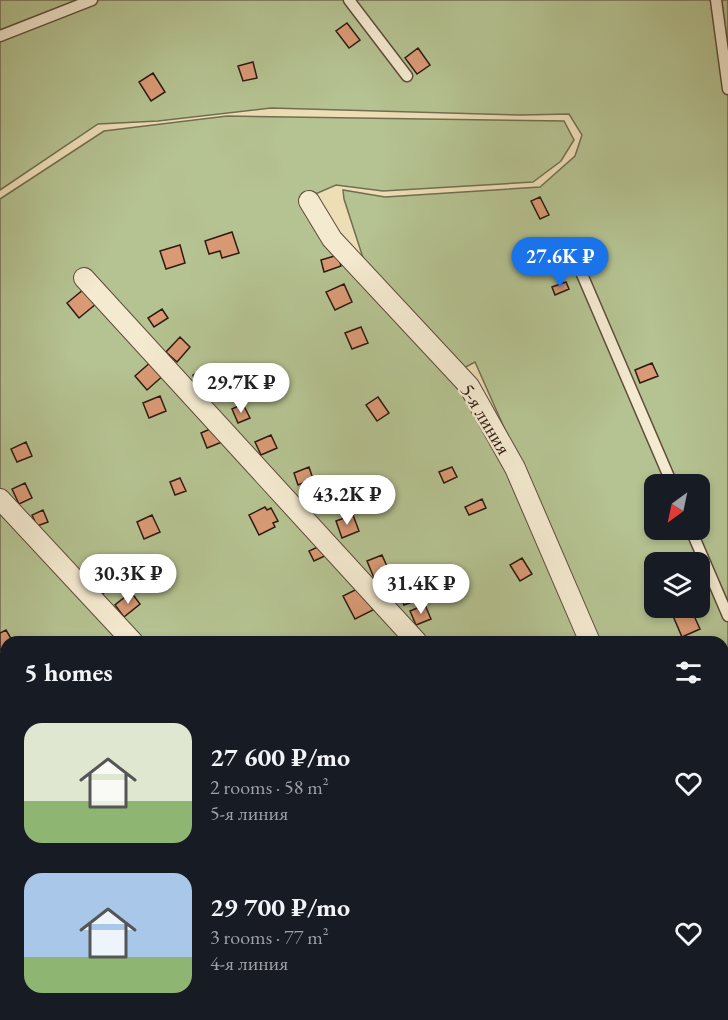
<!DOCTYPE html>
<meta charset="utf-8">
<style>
:root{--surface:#171b24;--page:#242831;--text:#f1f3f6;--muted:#9ea1a6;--accent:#1a73e8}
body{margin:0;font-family:"EB Garamond",serif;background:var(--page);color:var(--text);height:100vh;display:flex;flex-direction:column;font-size:22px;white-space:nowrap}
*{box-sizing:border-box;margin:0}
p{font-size:20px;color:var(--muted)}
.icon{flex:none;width:33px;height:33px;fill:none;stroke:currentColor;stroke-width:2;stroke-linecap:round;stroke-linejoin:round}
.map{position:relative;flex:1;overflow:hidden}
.panel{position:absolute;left:0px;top:636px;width:729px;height:384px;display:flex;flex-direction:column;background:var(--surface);border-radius:18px 18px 0 0;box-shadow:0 3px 9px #0003}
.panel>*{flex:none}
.needle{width:39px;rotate:213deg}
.controls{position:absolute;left:644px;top:474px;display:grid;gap:12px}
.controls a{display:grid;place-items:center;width:66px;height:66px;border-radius:12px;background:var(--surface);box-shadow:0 3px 9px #0003;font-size:30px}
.price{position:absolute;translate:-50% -51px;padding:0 14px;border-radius:21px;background:#fff;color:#222;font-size:20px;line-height:39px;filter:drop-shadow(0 2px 3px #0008)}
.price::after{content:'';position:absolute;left:50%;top:36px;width:18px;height:14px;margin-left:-9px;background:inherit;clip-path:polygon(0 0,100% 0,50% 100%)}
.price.on{background:var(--accent);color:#fff}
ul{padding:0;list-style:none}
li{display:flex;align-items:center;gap:18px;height:150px;padding:0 24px}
li span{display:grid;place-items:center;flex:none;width:168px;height:120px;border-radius:18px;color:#555}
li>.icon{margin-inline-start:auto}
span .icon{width:72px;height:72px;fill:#fffc;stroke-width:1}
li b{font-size:26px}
h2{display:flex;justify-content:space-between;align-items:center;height:72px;padding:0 24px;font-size:26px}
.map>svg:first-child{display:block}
.green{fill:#b5c291;stroke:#726e50;stroke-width:1.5;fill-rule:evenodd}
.building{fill:#d99a75;stroke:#2e1a10;stroke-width:1.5}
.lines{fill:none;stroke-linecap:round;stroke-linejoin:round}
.service-casing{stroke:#5e4b3a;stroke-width:13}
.minor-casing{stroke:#5e4b3a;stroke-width:22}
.service{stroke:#f4ead0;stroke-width:10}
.minor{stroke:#f4ead0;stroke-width:20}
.labels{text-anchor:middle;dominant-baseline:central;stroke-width:5;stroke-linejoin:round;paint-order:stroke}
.street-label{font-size:20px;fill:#2e1a10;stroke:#f4ead0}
</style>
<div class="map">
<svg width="728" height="1020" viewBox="0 0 728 1020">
<rect width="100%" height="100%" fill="#eedeb6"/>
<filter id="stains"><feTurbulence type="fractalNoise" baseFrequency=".00333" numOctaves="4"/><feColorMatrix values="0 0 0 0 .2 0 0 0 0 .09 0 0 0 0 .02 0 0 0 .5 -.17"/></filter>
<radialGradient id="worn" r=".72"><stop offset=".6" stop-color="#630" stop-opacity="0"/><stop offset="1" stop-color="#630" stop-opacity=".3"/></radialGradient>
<path class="green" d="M0 0H728V853L723 854V642H599L475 362 462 369 365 264 344 199 343 190 385 197 540 187 575 156 582 135 569 114 521 115 271 108 158 121 98 124 0 190ZM654 484H699V530H654ZM654 562H699V608H654Z
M227 116 564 121 574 140 561 161 533 182 383 191 336 185 299 201 318 234 466 391 508 460 586 642H6V1014H304L291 1020H0V199L104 131Z
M728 865V1020H472L468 1014H723V866Z
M327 1014H460L464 1020H313Z"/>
<path class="building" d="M347 23 360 40 349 48 336 31Z
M418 48 430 65 417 74 405 58Z
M253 62 257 78 243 81 238 66Z
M153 73 165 92 151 101 139 82Z
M540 197 549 215 540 219 531 201Z
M232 232 239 253 222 258 220 251 209 254 205 241Z
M180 245 185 263 166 269 160 251Z
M338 255 341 266 324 272 321 260Z
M566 282 569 289 555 295 552 287Z
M344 284 352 302 335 310 326 292Z
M84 289 96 304 79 318 67 303Z
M162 309 168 318 154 327 148 318Z
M361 327 368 343 352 349 345 333Z
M180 337 190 347 177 362 166 352Z
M153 360 165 374 147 390 135 376Z
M652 363 658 376 640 383 635 370Z
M205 369 213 388 200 393 193 375Z
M160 396 166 411 149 418 143 403Z
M378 397 389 413 377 421 366 405Z
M243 404 250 418 238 423 232 409Z
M215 427 222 442 207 448 201 433Z
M271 435 277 448 261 455 255 442Z
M26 442 32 456 17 462 11 449Z
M309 467 313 479 298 485 294 473Z
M452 467 457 477 444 483 439 472Z
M180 478 186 491 175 495 170 482Z
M25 483 32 498 19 504 12 489Z
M322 486 327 499 309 506 304 494Z
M482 499 486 508 469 515 465 507Z
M265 507 267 510 271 508 278 521 273 523 275 527 259 535 249 515Z
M43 510 48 522 37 526 32 515Z
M152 515 160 532 144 539 137 522Z
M353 515 359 531 342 538 336 521Z
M324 544 329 554 314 561 309 551Z
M382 555 389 571 374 578 367 561Z
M522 558 532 574 520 581 510 565Z
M104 575 113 586 101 595 93 584Z
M417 583 423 598 404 605 398 590Z
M361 587 373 610 355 619 343 596Z
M131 592 140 604 124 617 115 605Z
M425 605 431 619 416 625 410 611Z
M691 609 700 629 682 637 673 616Z
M6 630 13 642H6V647L0 650V633Z
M6 941V959L4 960 0 953V943Z
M387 1014H423L425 1020H390Z"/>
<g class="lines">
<defs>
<path id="service" d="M349 0 407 76
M716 0 728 89
M0 36 92 0
M578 265 672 484
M691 530 728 616
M464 1014 468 1020"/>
<path id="minor" d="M309 201 332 239 469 386 515 468 590 642
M84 278 417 642
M0 499 133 642
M0 804 6 811
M723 858 728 857
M191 1014 197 1020
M302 1020 315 1014"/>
</defs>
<use href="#service" class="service-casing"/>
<use href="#minor" class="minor-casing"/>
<use href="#service" class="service"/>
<use href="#minor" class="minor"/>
</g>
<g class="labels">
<g class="street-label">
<text transform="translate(486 419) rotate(59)">5-я линия</text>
</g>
</g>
<rect width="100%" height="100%" filter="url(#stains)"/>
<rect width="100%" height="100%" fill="url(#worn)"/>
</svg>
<div class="controls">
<a><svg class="needle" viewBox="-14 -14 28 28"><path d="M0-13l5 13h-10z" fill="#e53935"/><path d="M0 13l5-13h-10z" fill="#9ea1a6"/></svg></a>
<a><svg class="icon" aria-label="layers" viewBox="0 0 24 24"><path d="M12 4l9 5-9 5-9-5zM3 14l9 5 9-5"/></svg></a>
</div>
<b class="price on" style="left:560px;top:288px">27.6K ₽</b>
<b class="price" style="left:241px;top:414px">29.7K ₽</b>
<b class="price" style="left:347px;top:526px">43.2K ₽</b>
<b class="price" style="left:128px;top:605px">30.3K ₽</b>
<b class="price" style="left:421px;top:615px">31.4K ₽</b>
<section class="panel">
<h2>5 homes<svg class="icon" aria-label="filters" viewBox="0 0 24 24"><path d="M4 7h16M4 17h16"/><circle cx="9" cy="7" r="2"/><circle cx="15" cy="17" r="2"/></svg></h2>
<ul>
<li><span style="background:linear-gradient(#dfe7d0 65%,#8fb573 0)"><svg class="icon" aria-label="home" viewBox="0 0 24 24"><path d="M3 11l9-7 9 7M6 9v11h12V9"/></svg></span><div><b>27 600 ₽/mo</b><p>2 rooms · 58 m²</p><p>5-я линия</p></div><svg class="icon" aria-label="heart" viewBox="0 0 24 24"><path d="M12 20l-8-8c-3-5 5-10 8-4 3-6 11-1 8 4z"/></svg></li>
<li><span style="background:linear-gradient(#a9c7e8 70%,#8fb573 0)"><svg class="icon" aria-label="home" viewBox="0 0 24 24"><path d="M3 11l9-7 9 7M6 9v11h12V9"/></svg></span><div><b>29 700 ₽/mo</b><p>3 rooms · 77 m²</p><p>4-я линия</p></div><svg class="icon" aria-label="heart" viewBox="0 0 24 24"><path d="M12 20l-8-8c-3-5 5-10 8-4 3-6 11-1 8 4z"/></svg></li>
</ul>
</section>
</div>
